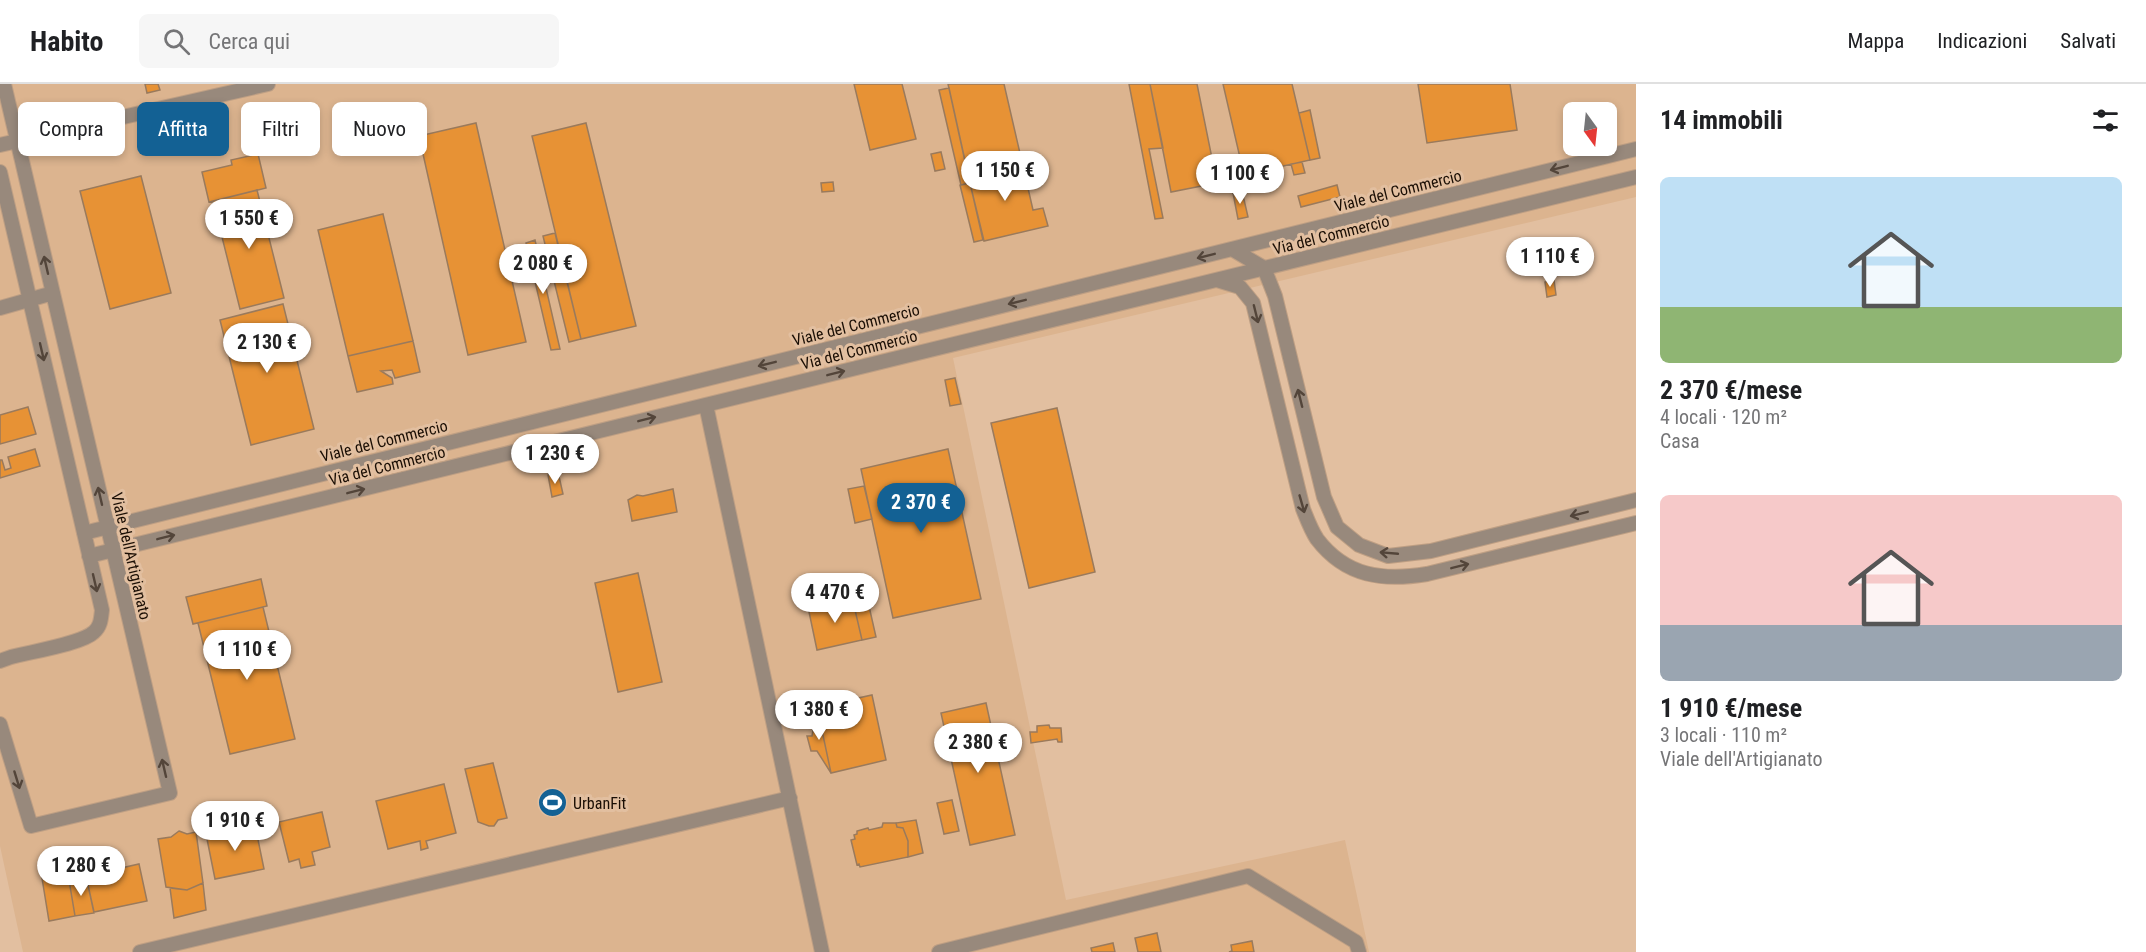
<!DOCTYPE html>
<html lang="it">
<meta charset="utf-8">
<style>
:root{--surface:#fff;--page:#f6f6f6;--text:#202124;--muted:#757577;--line:#e0e0e0;--accent:#136194}
body{margin:0;font-family:"Roboto Condensed",sans-serif;background:var(--page);color:var(--text);height:100vh;display:flex;flex-direction:column;font-size:22px;white-space:nowrap}
*{box-sizing:border-box;margin:0}
p{font-size:20px;color:var(--muted)}
.icon{flex:none;width:33px;height:33px;fill:none;stroke:currentColor;stroke-width:2;stroke-linecap:round;stroke-linejoin:round}
.map{position:relative;flex:1;overflow:hidden}
.side{display:flex;flex-direction:column;background:var(--surface);width:510px}
.side>*{flex:none}
.top-card{position:absolute;left:18px;top:18px;width:570px;height:54px;display:flex;gap:12px}
.needle{width:39px;rotate:165deg}
.controls{position:absolute;left:1563px;top:18px;display:grid;gap:12px}
.controls a{display:grid;place-items:center;width:54px;height:54px;border-radius:9px;background:var(--surface);box-shadow:0 3px 9px #0003;font-size:30px}
.price{position:absolute;translate:-50% -51px;padding:0 14px;border-radius:21px;background:#fff;color:#222;font-size:20px;line-height:39px;filter:drop-shadow(0 2px 3px #0008)}
.price::after{content:'';position:absolute;left:50%;top:36px;width:18px;height:14px;margin-left:-9px;background:inherit;clip-path:polygon(0 0,100% 0,50% 100%)}
.price.active{background:var(--accent);color:#fff}
ul{padding:0;list-style:none}
li{display:grid;align-content:center;gap:12px;height:318px;padding:0 24px}
li span{display:grid;place-items:center;height:186px;border-radius:9px;color:#555}
li>.icon{margin-inline-start:auto}
span .icon{width:108px;height:108px;fill:#fffc;stroke-width:1}
li b{font-size:26px}
h2{display:flex;justify-content:space-between;align-items:center;height:72px;padding:0 24px;font-size:26px}
.tag{padding:0 21px;border-radius:9px;background:var(--surface);box-shadow:0 3px 9px #0003;font-size:21px;line-height:54px}
.tag.active{background:var(--accent);color:#fff}
header{display:flex;align-items:center;gap:36px;box-sizing:border-box;height:84px;padding:0 30px;background:var(--surface);border-bottom:2px solid var(--line)}
header strong{font-size:28px}
nav{display:flex;gap:33px;margin-inline-start:auto;font-size:21px}
.search{width:420px;height:54px;background:var(--page);display:flex;align-items:center;gap:15px;box-sizing:border-box;padding:0 21px;border-radius:9px;color:var(--muted);font-size:22px}
main{display:flex;flex:1;min-height:0}
.map>svg:first-child{display:block}
.built{fill:#dcb48f;fill-rule:evenodd}
.building{fill:#e79235;stroke:#9a7a5c;stroke-width:1.5}
.lines{fill:none;stroke-linecap:round;stroke-linejoin:round}
.street-casing{stroke:#be9f84;stroke-width:16}
.street{stroke:#98897c;stroke-width:14}
.oneway{stroke:#53453a}
.labels{text-anchor:middle;dominant-baseline:central;stroke-width:6;stroke-linejoin:round;paint-order:stroke}
.street-label{font-size:16px;fill:#1a0e04;stroke:#e2bfa0}
.poi-label{font-size:16px;fill:#1a0e04;stroke:#e2bfa0;text-anchor:start}
</style>
<header>
<strong>Habito</strong>
<div class="search"><svg class="icon" aria-label="search" viewBox="0 0 24 24"><circle cx="10" cy="10" r="6"/><path d="M15 15l6 6"/></svg>Cerca qui</div>
<nav><a>Mappa</a><a>Indicazioni</a><a>Salvati</a></nav>
</header>
<main>
<div class="map">
<svg width="1636" height="868" viewBox="0 0 1636 868">
<rect width="100%" height="100%" fill="#e2bfa0"/>
<path class="built" d="M0 0H1636V113L953 274 1066 816 1345 756 1369 868H23L0 762ZM1574 28H1606V62H1574Z"/>
<path class="building" d="M145 0H158L160 6 147 9Z
M854 0H902L916 55 870 66Z
M948 0H1004L1022 78 968 91Z
M1129 0H1150L1163 64 1149 65 1163 134 1155 135Z
M1150 0H1197L1217 99 1171 108Z
M1223 0H1292L1310 76 1244 91Z
M1418 0H1510L1517 46 1427 59Z
M949 4 970 99 961 101 939 6Z
M1310 26 1320 74 1310 76 1299 29Z
M476 39 526 258 468 271 419 52Z
M586 39 636 242 581 255 532 52Z
M941 68 945 85 935 87 931 70Z
M258 70 266 104 209 118 202 88 232 81 231 76Z
M1022 78 1033 126 1043 124 1048 142 984 157 968 91Z
M1302 78 1305 89 1294 91 1291 80Z
M141 92 171 209 110 225 80 107Z
M833 98 834 107 822 108 821 99Z
M970 99 983 156 974 158 960 101Z
M1337 101 1340 113 1301 123 1298 112Z
M257 106 284 214 240 225 213 117Z
M1242 107 1248 133 1238 135 1233 109Z
M383 130 413 257 348 272 318 146Z
M555 149 581 255 569 258 543 152Z
M535 156 560 265 551 266 526 159Z
M1554 196 1556 211 1547 213 1545 198Z
M283 220 314 345 251 361 220 236Z
M413 257 420 288 395 294 392 286 381 287 392 294 393 300 357 308 348 272Z
M955 294 961 320 950 322 945 296Z
M28 323 36 350 0 360V331Z
M1057 324 1095 488 1029 504 991 339Z
M35 365 40 382 0 394V376H2L5 386 11 384 8 373Z
M948 365 981 515 893 534 861 385Z
M558 388 563 410 552 413 548 391Z
M864 402 872 435 855 439 848 405Z
M673 405 677 428 632 437 628 416 637 411 643 412Z
M638 489 662 598 618 608 595 499Z
M261 495 267 522 193 540 186 513Z
M866 509 876 553 862 556 852 513Z
M852 513 862 556 817 566 808 523Z
M263 523 295 655 230 670 198 539Z
M872 611 886 676 831 689 817 623Z
M986 619 1015 751 970 761 941 629Z
M817 623 831 689 817 667H811L807 652H812Z
M1049 641 1050 644H1061L1062 658H1058L1057 655 1031 659 1030 648H1037V642Z
M493 679 507 734 498 736 494 742H489L478 738 465 685Z
M444 700 456 749 426 757 428 764 421 766 420 757 388 765 376 717Z
M952 716 959 747 944 750 937 719Z
M322 728 330 763 312 768 315 781 301 784 299 775 289 778 279 738Z
M916 736 923 769 908 773V757L903 744 897 743 896 739Z
M883 739H896L897 743 903 744 908 757V773L860 783 859 780 857 781 851 756 855 755 854 751 857 750V747L868 744 869 746 882 743Z
M255 741 264 785 215 795 206 750Z
M179 747 187 750 196 748 203 799 187 806 166 803 158 755 171 753Z
M66 778 75 832 49 837 40 782Z
M139 780 147 817 94 828 86 792Z
M86 792 94 829 75 832 69 796Z
M203 799 206 826 174 834 170 804 187 806Z
M1157 849 1161 868H1138L1135 854Z
M1252 857 1254 868H1229L1232 867 1231 861Z
M1113 859 1115 868H1092L1091 864Z"/>
<g class="lines">
<defs>
<path id="street" d="M0 61 268 0
M0 88 102 526C101 534 101 542 94 548 82 560 29 568 11 573L0 577
M1232 165 1264 184 1275 212 1324 413 1337 443 1359 461 1388 472 1431 467 1636 416
M1217 196 1240 203 1253 219 1303 425C1307 435 1311 446 1317 455 1346 493 1383 497 1427 490L1636 439
M0 224 53 209
M706 321 822 868
M84 449 1636 65
M89 472 1636 93
M0 640 31 742 170 709 4 0
M140 868 790 714
M939 868 1248 792 1356 858 1359 868"/>
</defs>
<use href="#street" class="street-casing"/>
<use href="#street" class="street"/>
</g>
<defs><path id="oneway-shaft" d="M-6 0H5M1.5-3L5.5 0L1.5 3" fill="none" stroke-width="1.6" stroke-linecap="round" stroke-linejoin="round" transform="scale(1.5)"/></defs>
<g class="oneway">
<use href="#oneway-shaft" transform="translate(1559 84) rotate(166)"/>
<use href="#oneway-shaft" transform="translate(1206 172) rotate(166)"/>
<use href="#oneway-shaft" transform="translate(46 181) rotate(-103)"/>
<use href="#oneway-shaft" transform="translate(1017 218) rotate(166)"/>
<use href="#oneway-shaft" transform="translate(1256 230) rotate(76)"/>
<use href="#oneway-shaft" transform="translate(42 268) rotate(77)"/>
<use href="#oneway-shaft" transform="translate(767 280) rotate(166)"/>
<use href="#oneway-shaft" transform="translate(836 289) rotate(-14)"/>
<use href="#oneway-shaft" transform="translate(1300 314) rotate(-104)"/>
<use href="#oneway-shaft" transform="translate(647 335) rotate(-14)"/>
<use href="#oneway-shaft" transform="translate(356 407) rotate(-14)"/>
<use href="#oneway-shaft" transform="translate(100 412) rotate(-103)"/>
<use href="#oneway-shaft" transform="translate(1302 420) rotate(74)"/>
<use href="#oneway-shaft" transform="translate(1579 430) rotate(166)"/>
<use href="#oneway-shaft" transform="translate(166 453) rotate(-14)"/>
<use href="#oneway-shaft" transform="translate(1389 469) rotate(-175)"/>
<use href="#oneway-shaft" transform="translate(1460 482) rotate(-14)"/>
<use href="#oneway-shaft" transform="translate(95 499) rotate(77)"/>
<use href="#oneway-shaft" transform="translate(164 684) rotate(-103)"/>
<use href="#oneway-shaft" transform="translate(17 696) rotate(73)"/>
</g>
<defs>
<symbol id="stadium-disc" viewBox="-11 -11 22 22"><circle r="9.5" fill="#136194" stroke="#e2bfa0"/><path d="M0-5a6.5 5 0 1 0 0 10a6.5 5 0 1 0 0-10ZM-3.5-1.8h7v3.6h-7Z" fill="#fff"/></symbol>
</defs>
<g fill-rule="evenodd">
<use href="#stadium-disc" x="536" y="702" width="33" height="33"/>
</g>
<g class="labels">
<g class="street-label">
<text transform="translate(1398 107) rotate(-14)">Viale del Commercio</text>
<text transform="translate(1331 151) rotate(-14)">Via del Commercio</text>
<text transform="translate(856 241) rotate(-14)">Viale del Commercio</text>
<text transform="translate(859 266) rotate(-14)">Via del Commercio</text>
<text transform="translate(384 357) rotate(-14)">Viale del Commercio</text>
<text transform="translate(387 382) rotate(-14)">Via del Commercio</text>
<text transform="translate(131 472) rotate(77)">Viale dell'Artigianato</text>
</g>
<g class="poi-label">
<text x="573" y="719">UrbanFit</text>
</g>
</g>
</svg>
<div class="controls">
<a><svg class="needle" viewBox="-14 -14 28 28"><path d="M0-13l5 13h-10z" fill="#e53935"/><path d="M0 13l5-13h-10z" fill="#757577"/></svg></a>
</div>
<b class="price" style="left:1005px;top:118px">1 150 €</b>
<b class="price" style="left:1240px;top:121px">1 100 €</b>
<b class="price" style="left:249px;top:166px">1 550 €</b>
<b class="price" style="left:1550px;top:204px">1 110 €</b>
<b class="price" style="left:543px;top:211px">2 080 €</b>
<b class="price" style="left:267px;top:290px">2 130 €</b>
<b class="price" style="left:555px;top:401px">1 230 €</b>
<b class="price active" style="left:921px;top:450px">2 370 €</b>
<b class="price" style="left:835px;top:540px">4 470 €</b>
<b class="price" style="left:247px;top:597px">1 110 €</b>
<b class="price" style="left:819px;top:657px">1 380 €</b>
<b class="price" style="left:978px;top:690px">2 380 €</b>
<b class="price" style="left:235px;top:768px">1 910 €</b>
<b class="price" style="left:81px;top:813px">1 280 €</b>
<div class="top-card">
<a class="tag">Compra</a>
<a class="tag active">Affitta</a>
<a class="tag">Filtri</a>
<a class="tag">Nuovo</a>
</div>
</div>
<section class="side">
<h2>14 immobili<svg class="icon" aria-label="filters" viewBox="0 0 24 24"><path d="M4 7h16M4 17h16"/><circle cx="9" cy="7" r="2"/><circle cx="15" cy="17" r="2"/></svg></h2>
<ul>
<li><span style="background:linear-gradient(#bfe0f5 70%,#8fb573 0)"><svg class="icon" aria-label="home" viewBox="0 0 24 24"><path d="M3 11l9-7 9 7M6 9v11h12V9"/></svg></span><div><b>2 370 €/mese</b><p>4 locali · 120 m²</p><p>Casa</p></div></li>
<li><span style="background:linear-gradient(#f6c9c9 70%,#9aa5b1 0)"><svg class="icon" aria-label="home" viewBox="0 0 24 24"><path d="M3 11l9-7 9 7M6 9v11h12V9"/></svg></span><div><b>1 910 €/mese</b><p>3 locali · 110 m²</p><p>Viale dell'Artigianato</p></div></li>
</ul>
</section>
</main>
